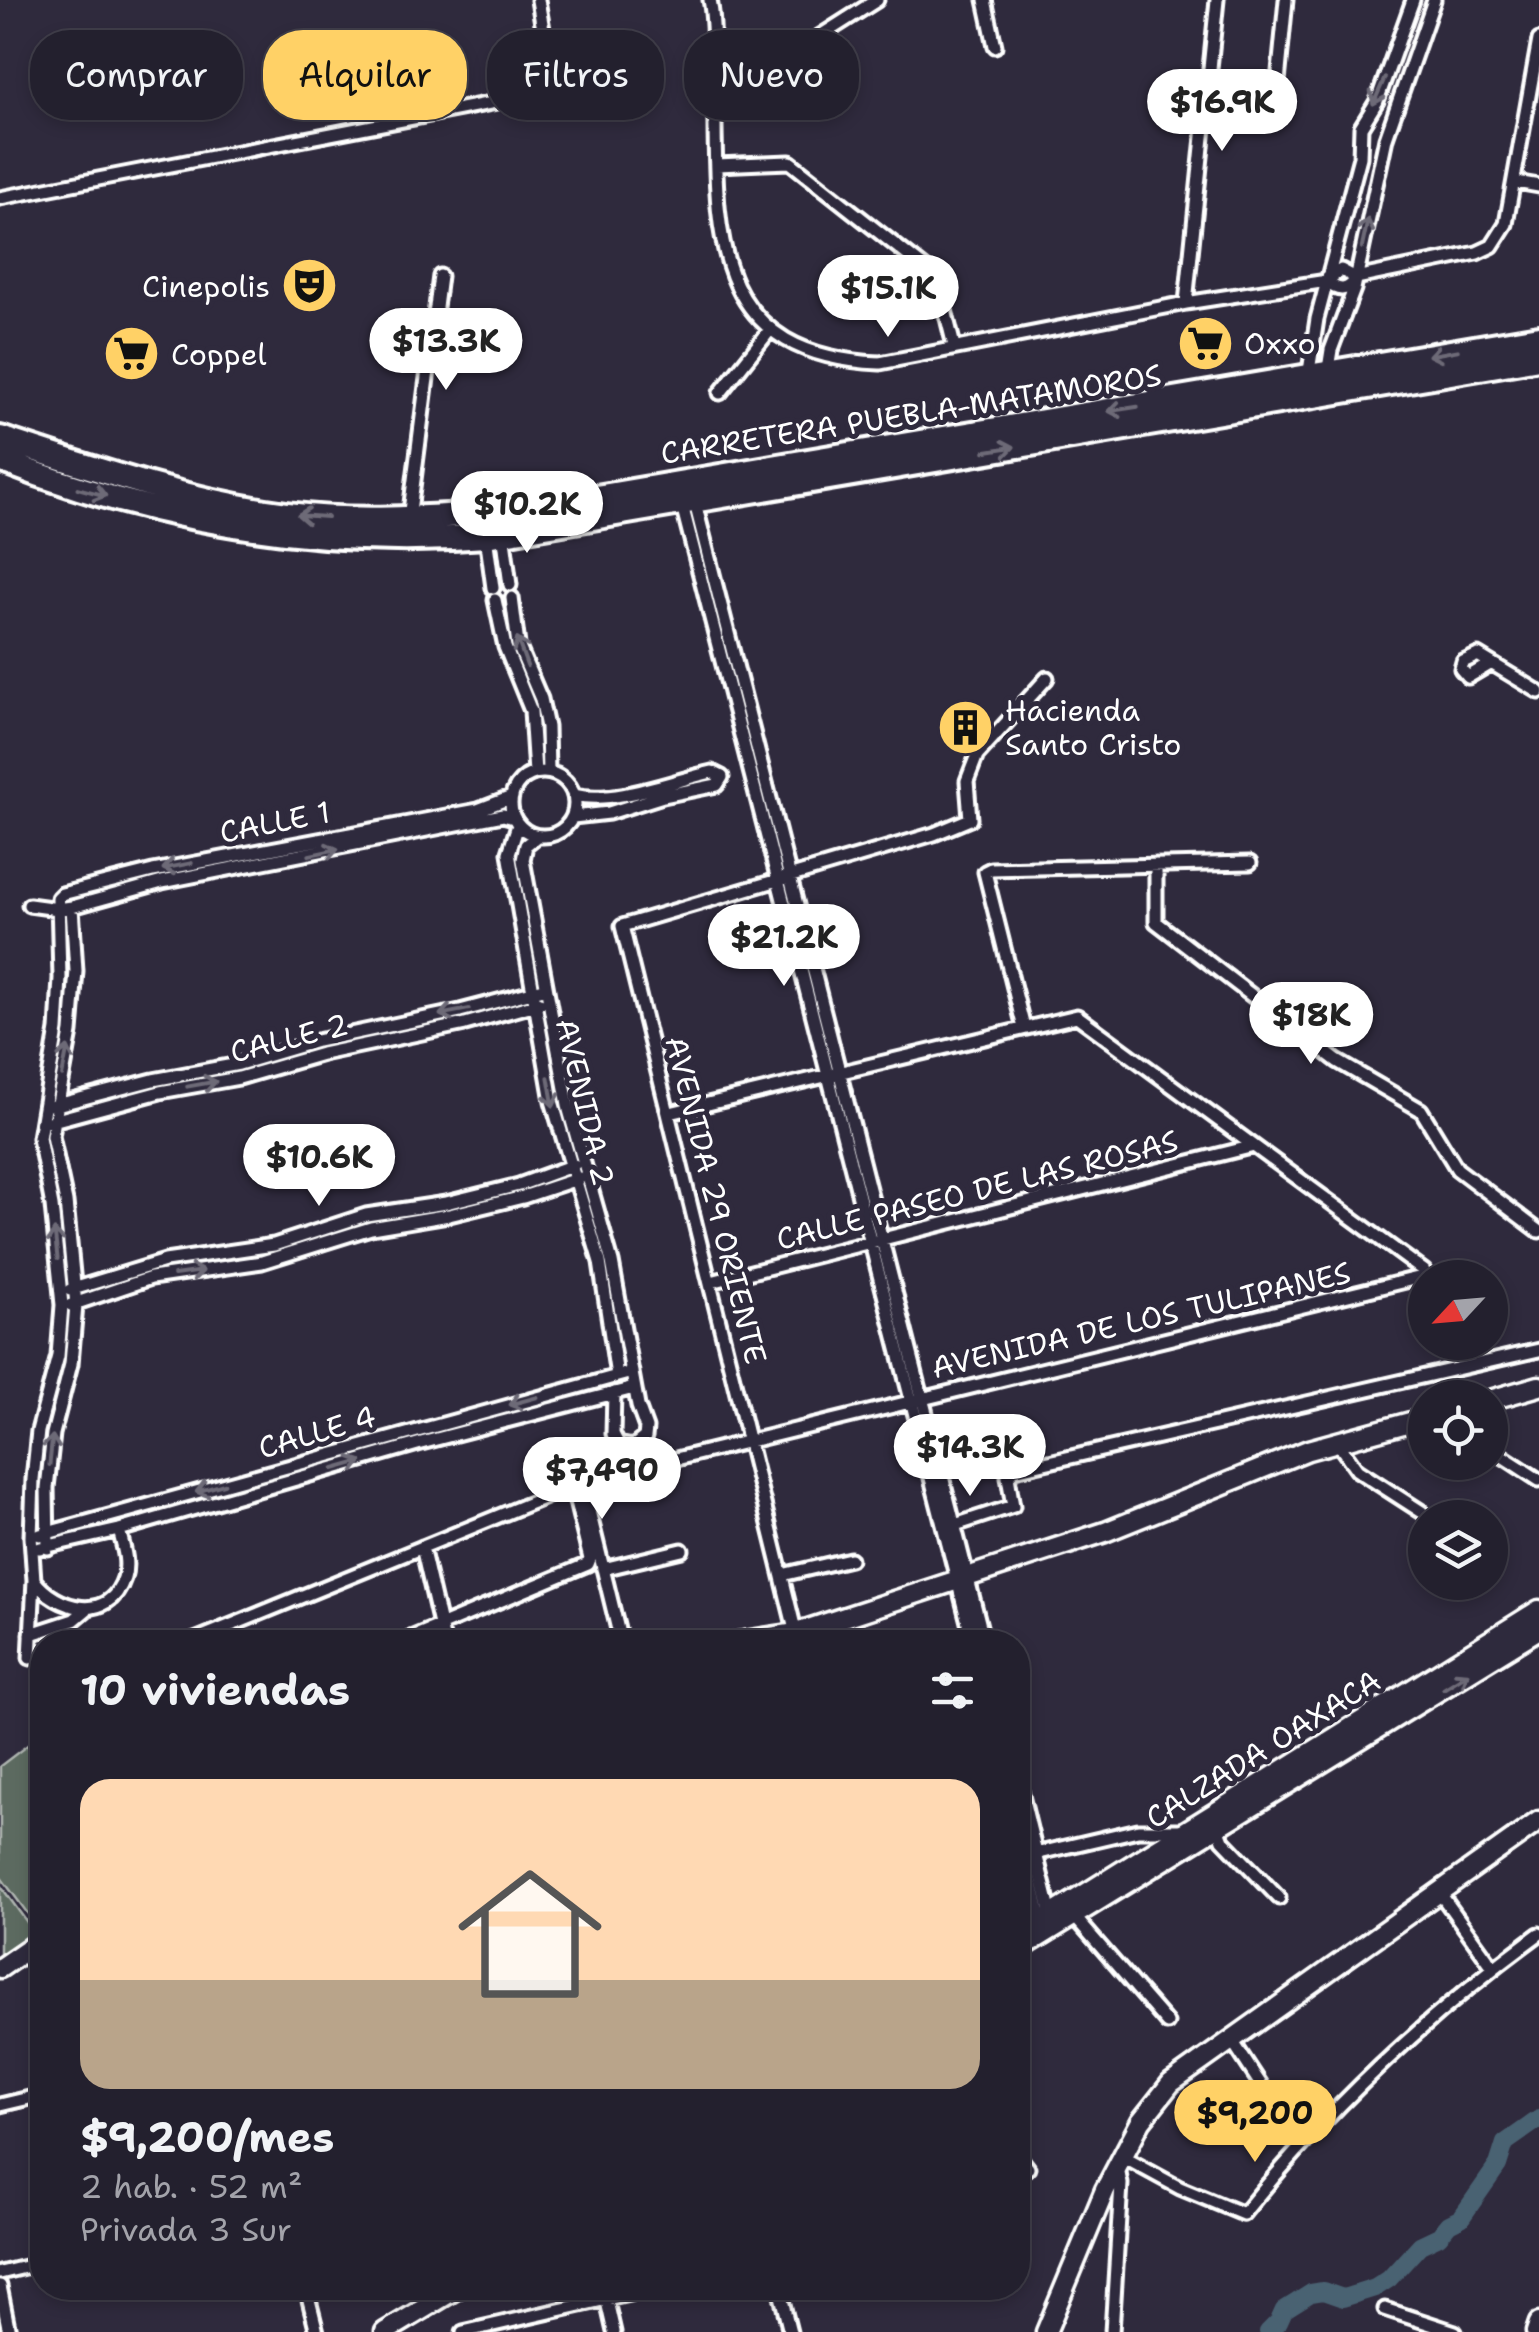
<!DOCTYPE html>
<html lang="es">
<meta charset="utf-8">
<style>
:root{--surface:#23202e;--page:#2f2d3a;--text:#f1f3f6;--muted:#a3a3aa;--line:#403e4a;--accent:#ffd166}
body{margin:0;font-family:"Shantell Sans",sans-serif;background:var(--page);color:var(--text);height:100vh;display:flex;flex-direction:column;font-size:38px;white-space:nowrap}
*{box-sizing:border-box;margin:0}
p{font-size:32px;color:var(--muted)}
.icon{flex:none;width:55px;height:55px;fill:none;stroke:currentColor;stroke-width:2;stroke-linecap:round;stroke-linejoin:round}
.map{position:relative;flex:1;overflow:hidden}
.side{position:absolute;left:30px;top:1630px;width:1000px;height:670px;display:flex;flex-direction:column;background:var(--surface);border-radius:40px;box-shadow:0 5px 15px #0003,0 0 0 2px var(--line)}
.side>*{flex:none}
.top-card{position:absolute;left:30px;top:30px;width:1000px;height:90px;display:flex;gap:20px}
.needle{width:65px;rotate:244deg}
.fabs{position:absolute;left:1408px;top:1260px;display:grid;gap:20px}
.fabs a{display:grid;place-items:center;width:100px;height:100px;border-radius:50%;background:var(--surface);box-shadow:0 5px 15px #0003,0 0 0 2px var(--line);font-size:50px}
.price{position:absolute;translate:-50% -85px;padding:0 22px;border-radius:35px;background:#fff;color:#222;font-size:32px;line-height:65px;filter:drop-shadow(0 2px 5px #0008)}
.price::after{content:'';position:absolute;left:50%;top:60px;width:30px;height:22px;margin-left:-15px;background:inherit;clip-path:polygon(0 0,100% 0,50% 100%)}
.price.on{background:var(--accent);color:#111}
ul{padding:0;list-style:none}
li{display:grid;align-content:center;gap:20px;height:530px;padding:0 50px}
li+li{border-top:2px solid var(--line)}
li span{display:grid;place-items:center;height:310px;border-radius:30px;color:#555}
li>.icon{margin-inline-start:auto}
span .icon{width:180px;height:180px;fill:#fffc;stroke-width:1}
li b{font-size:42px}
h2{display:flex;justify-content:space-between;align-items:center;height:120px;padding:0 50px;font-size:42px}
.chip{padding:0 35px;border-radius:40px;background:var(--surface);box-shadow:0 5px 15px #0003,0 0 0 2px var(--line);font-size:35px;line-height:90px}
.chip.on{background:var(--accent);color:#111}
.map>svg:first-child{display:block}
.green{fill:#5c6a60;stroke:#aeb4b0;stroke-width:2.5}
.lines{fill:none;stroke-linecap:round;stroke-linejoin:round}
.river{stroke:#4a6272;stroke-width:18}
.street-casing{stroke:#fff;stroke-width:19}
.secondary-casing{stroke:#fff;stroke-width:25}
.primary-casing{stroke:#fff;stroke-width:25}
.highway-casing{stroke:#fff;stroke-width:30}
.street{stroke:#2f2a3d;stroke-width:11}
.secondary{stroke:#2f2a3d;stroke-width:18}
.primary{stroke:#2f2a3d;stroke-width:18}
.highway{stroke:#2f2a3d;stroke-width:22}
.oneway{stroke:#6d6a77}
.labels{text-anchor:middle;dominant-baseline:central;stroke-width:10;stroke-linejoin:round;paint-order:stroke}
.poi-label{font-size:30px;fill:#fff;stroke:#2f2a3d;text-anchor:start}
.street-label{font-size:30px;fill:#fff;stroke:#2f2a3d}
</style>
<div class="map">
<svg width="1539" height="2332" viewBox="0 0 1539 2332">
<rect width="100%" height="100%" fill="#2f2a3d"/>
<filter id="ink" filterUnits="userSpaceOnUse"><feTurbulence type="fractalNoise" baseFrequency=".01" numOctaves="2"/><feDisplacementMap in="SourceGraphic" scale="20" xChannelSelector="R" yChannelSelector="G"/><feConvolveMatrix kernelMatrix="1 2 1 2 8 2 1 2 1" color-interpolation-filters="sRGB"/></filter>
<g filter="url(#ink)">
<path class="green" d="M42 1734V1928L28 1914 0 1876V1766Z
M0 1885 42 1943 0 1971Z"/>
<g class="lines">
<path class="river" d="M1268 2332 1279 2321 1284 2310 1311 2293 1323 2291 1343 2298 1375 2288 1389 2279 1420 2245 1439 2236 1449 2224 1461 2218 1498 2165 1505 2143 1539 2119"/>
<defs>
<path id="street" d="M710 0C715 22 713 47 714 69 719 209 694 355 880 363L1186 303 1327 281 1341 270 1356 278
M985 0 995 46
M1208 96 1273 99 1277 92 1286 0
M715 103 877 0
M717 165 790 162 937 278 954 346
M1516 182 1539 186
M0 198 543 93 552 83 538 0
M1327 281C1337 292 1349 292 1356 278L1477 253 1492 246 1506 224 1539 40
M1186 303 1217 0
M1327 375 1331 350 1354 289 1386 138 1434 0
M1308 378 1317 319 1360 157 1361 127 1377 101 1413 0
M720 393 770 330
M694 499 984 1642
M681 501 973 1642
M409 519 440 276
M503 532 510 585
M486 536 493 588
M512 598 518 645 541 699 547 727 548 772
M495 600 505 647 531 711 535 773
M1490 664 1468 677 1461 669 1463 662 1478 655 1539 692
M511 804a32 32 0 1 1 64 0a32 32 0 1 1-64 0Z
M573 817 609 813 663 796 717 785 722 777 712 772C671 781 615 805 574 795
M518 825 509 853 552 1101 600 1262 617 1376
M537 836 526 845 523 860 569 1110 612 1262 638 1406 646 1428 645 1437 633 1447 618 1444 613 1434 614 1393
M1156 865V922L1337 1061 1421 1110 1457 1169 1539 1231
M29 905 58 909 72 907 162 882 503 815 514 818
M1024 1028 985 872 991 869 1250 863
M53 1106 153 1080 239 1064 317 1041 460 1011 540 990
M49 1122 160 1092 239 1078 322 1054 465 1024 540 1003
M711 1282 1254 1146
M70 1290 165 1261 274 1245 366 1215 446 1203 519 1185 574 1165
M71 1305 151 1278 262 1262 371 1228 449 1215 523 1197 580 1178
M1337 1442 1357 1470 1422 1512
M1490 1448 1539 1480
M582 1482 621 1642
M952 1526 1013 1506 1008 1477 1014 1470 1539 1350
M40 1535 632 1372
M422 1547 444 1642
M40 1548 119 1530 421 1443 634 1388
M48 1548 47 1488 53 1434 71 1364 76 1305 66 1202 52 1136 71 1032 76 971 72 907
M603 1569 682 1550
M782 1575 850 1559
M34 1580C56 1610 109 1624 124 1578 129 1562 123 1546 119 1530
M31 1634 74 1620 87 1609
M190 1642 582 1482 1426 1276 1424 1271 1077 1016 670 1113
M401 1642 588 1564 590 1559 572 1485
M798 1642 622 926 934 834 970 819 967 781 977 755 1047 678
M30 1658 34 1580 31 1537 33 1479 38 1431 58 1356 62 1305 52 1206 39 1138 57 1030 60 978 58 898 62 894 153 871 478 810 512 797
M1018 1779 1051 1915
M1216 1822 1223 1840 1279 1898
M1018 1825 1041 1921
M1018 1858 1138 1830H1185
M1439 1892 1493 1967
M1074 1916 1167 2023
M1231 2039 1301 2146
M0 2105 42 2095
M1018 2155 1028 2168
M1123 2157 1180 2188 1243 2214C1328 2109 1430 2014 1539 1934
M0 2273 42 2263
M0 2286 9 2332
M306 2288 317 2332
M604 2288 614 2332
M779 2288 790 2332
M1385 2309 1455 2332
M463 2332 655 2288
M1112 2332 1121 2184 1118 2168"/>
<path id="secondary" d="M1490 1400 1539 1386
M738 1642 796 1633 1105 1532 1308 1450 1425 1418
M0 1968 42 1939
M1046 2332 1105 2190 1141 2121 1171 2083 1539 1821
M1536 2332 1539 2323"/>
<path id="primary" d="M1018 1936 1539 1610
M1018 1950 1539 1629
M385 2332 458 2288"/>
<path id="highway" d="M0 438C94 469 188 501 287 514 361 523 434 517 508 512L1539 337
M0 460C154 521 320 549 486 536L1539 358"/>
</defs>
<use href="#street" class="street-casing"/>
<use href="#secondary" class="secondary-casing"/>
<use href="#primary" class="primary-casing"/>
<use href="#highway" class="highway-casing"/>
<use href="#street" class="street"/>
<use href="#secondary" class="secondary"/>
<use href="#primary" class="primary"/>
<use href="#highway" class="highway"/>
</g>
<defs><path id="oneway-shaft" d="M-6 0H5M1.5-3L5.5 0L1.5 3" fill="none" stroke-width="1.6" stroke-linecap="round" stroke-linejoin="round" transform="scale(2.5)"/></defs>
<g class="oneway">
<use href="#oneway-shaft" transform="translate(1379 91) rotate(114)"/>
<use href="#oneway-shaft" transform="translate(1365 233) rotate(-78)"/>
<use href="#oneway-shaft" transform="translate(1443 353) rotate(170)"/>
<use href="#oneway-shaft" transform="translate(1123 409) rotate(171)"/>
<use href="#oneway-shaft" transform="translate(1000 449) rotate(-9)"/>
<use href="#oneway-shaft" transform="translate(92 492) rotate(15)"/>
<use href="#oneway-shaft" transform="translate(312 516) rotate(-176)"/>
<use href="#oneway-shaft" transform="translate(522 652) rotate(-110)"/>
<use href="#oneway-shaft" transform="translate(324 852) rotate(-12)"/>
<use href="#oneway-shaft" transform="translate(177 866) rotate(169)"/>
<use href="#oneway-shaft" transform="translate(454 1012) rotate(169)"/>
<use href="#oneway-shaft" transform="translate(65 1061) rotate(-79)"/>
<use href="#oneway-shaft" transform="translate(202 1084) rotate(-10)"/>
<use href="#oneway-shaft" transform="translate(551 1092) rotate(80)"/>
<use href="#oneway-shaft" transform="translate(56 1244) rotate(-96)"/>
<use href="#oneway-shaft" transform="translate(189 1273) rotate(-8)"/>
<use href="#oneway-shaft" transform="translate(523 1401) rotate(165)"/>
<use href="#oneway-shaft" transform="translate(51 1450) rotate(-84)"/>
<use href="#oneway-shaft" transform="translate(348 1465) rotate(-16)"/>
<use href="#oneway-shaft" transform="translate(210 1488) rotate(164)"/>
<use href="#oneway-shaft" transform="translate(1456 1681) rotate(-32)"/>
</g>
</g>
<defs>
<symbol id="theatre-disc" viewBox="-11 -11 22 22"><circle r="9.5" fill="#ffd166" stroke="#2f2a3d"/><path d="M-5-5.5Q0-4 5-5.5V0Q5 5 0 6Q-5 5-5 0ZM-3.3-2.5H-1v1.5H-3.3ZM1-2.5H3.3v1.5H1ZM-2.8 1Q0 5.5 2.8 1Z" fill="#111"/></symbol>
<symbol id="supermarket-disc" viewBox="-11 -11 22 22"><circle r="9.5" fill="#ffd166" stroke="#2f2a3d"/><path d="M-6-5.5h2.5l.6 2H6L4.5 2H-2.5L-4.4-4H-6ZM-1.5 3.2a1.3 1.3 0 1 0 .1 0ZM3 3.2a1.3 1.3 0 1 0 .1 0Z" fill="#111"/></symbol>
<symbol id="building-disc" viewBox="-11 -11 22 22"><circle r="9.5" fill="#ffd166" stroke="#2f2a3d"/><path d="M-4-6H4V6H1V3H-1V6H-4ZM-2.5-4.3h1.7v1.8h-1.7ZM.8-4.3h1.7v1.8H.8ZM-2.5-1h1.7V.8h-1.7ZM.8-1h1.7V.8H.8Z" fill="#111"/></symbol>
</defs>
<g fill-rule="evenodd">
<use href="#theatre-disc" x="278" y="254" width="63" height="63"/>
<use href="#supermarket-disc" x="1174" y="312" width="63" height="63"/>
<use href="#supermarket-disc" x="100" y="322" width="63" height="63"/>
<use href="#building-disc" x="934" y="696" width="63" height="63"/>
</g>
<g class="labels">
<g class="poi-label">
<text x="270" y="286" text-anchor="end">Cinepolis</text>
<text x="1244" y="343">Oxxo</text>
<text x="171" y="354">Coppel</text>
<text x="1005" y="710">Hacienda<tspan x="1005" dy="34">Santo Cristo</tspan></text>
</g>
<g class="street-label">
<text transform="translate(911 414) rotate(-9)">CARRETERA PUEBLA-MATAMOROS</text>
<text transform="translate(275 822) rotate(-11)">CALLE 1</text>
<text transform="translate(289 1038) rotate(-14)">CALLE 2</text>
<text transform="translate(585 1102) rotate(77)">AVENIDA 2</text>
<text transform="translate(977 1190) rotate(-14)">CALLE PASEO DE LAS ROSAS</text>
<text transform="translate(716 1200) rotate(76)">AVENIDA 29 ORIENTE</text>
<text transform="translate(1141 1320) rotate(-13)">AVENIDA DE LOS TULIPANES</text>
<text transform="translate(317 1432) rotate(-16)">CALLE 4</text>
<text transform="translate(1263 1749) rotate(-32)">CALZADA OAXACA</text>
</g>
</g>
</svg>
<div class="fabs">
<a><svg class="needle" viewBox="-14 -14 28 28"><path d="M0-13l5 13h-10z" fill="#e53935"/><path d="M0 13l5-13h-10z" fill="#a3a3aa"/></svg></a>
<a><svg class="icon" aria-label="locate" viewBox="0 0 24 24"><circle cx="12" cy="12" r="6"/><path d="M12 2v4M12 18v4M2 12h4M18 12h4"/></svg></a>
<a><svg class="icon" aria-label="layers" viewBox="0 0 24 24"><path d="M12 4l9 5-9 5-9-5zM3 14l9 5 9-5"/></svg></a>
</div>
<b class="price" style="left:1222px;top:154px">$16.9K</b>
<b class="price" style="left:888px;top:340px">$15.1K</b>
<b class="price" style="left:446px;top:393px">$13.3K</b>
<b class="price" style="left:527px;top:556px">$10.2K</b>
<b class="price" style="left:784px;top:989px">$21.2K</b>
<b class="price" style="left:1311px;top:1067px">$18K</b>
<b class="price" style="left:319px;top:1209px">$10.6K</b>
<b class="price" style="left:970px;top:1499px">$14.3K</b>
<b class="price" style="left:602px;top:1522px">$7,490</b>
<b class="price on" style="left:1255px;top:2165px">$9,200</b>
<div class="top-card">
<a class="chip">Comprar</a>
<a class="chip on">Alquilar</a>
<a class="chip">Filtros</a>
<a class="chip">Nuevo</a>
</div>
<section class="side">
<h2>10 viviendas<svg class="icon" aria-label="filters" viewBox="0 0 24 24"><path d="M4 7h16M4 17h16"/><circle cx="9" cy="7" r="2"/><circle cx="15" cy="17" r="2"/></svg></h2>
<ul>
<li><span style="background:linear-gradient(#ffd9b3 65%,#b9a48a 0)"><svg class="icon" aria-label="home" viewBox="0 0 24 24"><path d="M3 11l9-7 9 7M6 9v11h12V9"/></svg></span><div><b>$9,200/mes</b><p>2 hab. · 52 m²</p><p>Privada 3 Sur</p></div></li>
</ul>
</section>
</div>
